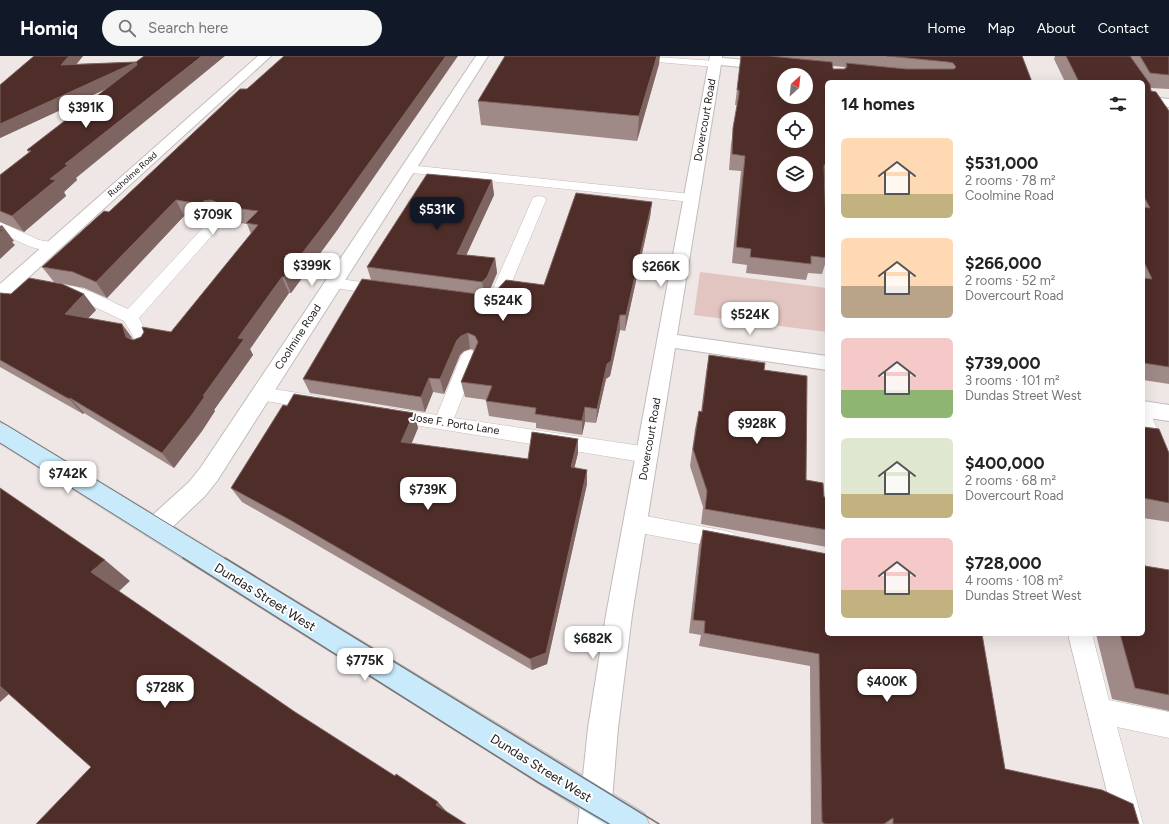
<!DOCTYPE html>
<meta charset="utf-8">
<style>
:root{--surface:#fff;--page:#f6f6f6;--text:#222;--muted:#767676;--accent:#111827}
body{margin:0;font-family:Figtree,sans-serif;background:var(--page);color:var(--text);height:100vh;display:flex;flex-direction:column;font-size:15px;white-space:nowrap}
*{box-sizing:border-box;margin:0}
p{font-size:13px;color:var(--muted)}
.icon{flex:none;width:22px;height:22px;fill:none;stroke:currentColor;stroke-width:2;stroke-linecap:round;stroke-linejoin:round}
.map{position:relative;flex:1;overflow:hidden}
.drawer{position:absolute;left:825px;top:24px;width:320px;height:556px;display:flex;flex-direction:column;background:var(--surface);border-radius:6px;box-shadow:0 4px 16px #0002}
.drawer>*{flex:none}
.needle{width:26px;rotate:27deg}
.fabs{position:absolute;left:777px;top:12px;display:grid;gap:8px}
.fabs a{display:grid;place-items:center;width:36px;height:36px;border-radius:50%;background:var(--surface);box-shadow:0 4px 16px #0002;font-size:20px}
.price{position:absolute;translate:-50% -34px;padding:0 9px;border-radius:8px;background:#fff;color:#222;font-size:13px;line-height:26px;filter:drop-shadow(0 1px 2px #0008)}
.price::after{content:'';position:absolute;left:50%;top:24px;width:12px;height:9px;margin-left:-6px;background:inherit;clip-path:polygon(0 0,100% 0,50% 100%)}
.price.selected{background:var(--accent);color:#fff}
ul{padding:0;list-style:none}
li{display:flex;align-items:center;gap:12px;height:100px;padding:0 16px}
li span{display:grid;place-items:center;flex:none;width:112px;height:80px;border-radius:6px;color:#555}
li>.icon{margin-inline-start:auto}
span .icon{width:48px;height:48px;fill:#fffc;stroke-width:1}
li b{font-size:17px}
h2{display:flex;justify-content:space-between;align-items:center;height:48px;padding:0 16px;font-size:17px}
header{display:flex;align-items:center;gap:24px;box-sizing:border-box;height:56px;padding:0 20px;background:var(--accent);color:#fff}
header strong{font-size:19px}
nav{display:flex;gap:22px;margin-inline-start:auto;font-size:14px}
.search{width:280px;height:36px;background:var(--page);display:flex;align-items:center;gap:10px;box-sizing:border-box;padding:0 14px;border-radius:22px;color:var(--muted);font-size:15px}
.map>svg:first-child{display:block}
.green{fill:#e2c4c0}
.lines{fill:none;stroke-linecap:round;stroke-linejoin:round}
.lane-casing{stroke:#c2bbba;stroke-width:1}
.street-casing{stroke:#c2bbba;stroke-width:2}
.secondary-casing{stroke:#c2bbba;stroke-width:2}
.lane{fill:#fff;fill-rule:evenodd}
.street{fill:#fff;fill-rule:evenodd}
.secondary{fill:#c8eafa;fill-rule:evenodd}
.tram-far1{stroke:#797373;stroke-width:1}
.tram{stroke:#797373;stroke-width:1.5}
.wall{fill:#9f8a88;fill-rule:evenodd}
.shaded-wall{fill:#7f6562}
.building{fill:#4f2d29;stroke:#7f6562;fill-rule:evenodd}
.labels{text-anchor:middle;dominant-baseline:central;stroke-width:4;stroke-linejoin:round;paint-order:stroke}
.far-street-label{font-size:9px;fill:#1a1717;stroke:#fff}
.street-label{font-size:11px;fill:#1a1717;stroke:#fff}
.near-street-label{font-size:13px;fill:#1a1717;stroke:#fff}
</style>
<header>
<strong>Homiq</strong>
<div class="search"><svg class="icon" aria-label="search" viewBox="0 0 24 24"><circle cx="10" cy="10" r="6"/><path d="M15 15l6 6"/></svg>Search here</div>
<nav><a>Home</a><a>Map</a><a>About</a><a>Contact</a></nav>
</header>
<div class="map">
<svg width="1169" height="768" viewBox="0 0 1169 768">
<rect width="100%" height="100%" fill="#efe7e6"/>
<path class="green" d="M700 216 827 232V276L694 259Z"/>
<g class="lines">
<defs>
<path id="lane" d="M642 0 715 5 720 8 715 11 646 5 642 4 641 2Z
M408 109 691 138 696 139 698 142 696 145 691 146 403 116 401 113 403 110Z
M539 140 544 141 546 144 506 240C501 248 493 255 483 252L481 248 491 237 532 144 534 141Z
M217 161 222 162 224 165 222 168 139 262 149 280 153 292 151 296 145 298 139 296 133 280 124 265 74 241 56 238 54 234 56 230C77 225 109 245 128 253L212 162Z
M0 166 39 184 57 187 59 190 57 193C37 198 17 184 0 176Z
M333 222 383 229 389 230 391 234 389 238 383 239 328 231 325 227 328 223Z
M470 294 476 296 479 300 454 362 648 391 655 394 658 399 655 404 648 407 384 364 382 359 384 354 391 352 437 359 461 300 464 296Z
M261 331 317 340 323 342 326 347 323 352 317 354 255 343 252 338 255 333Z
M1143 354 1150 356 1169 401V433L1162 431 1143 384Z
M635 458 726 475 733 477 737 484 733 491 726 493 635 476 628 473 625 467 628 461Z
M1068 578H1092L1109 644 1169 656V682L1117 671 1143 768H1115Z"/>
<path id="street" d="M258 0H271L6 242 0 244V228Z
M476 0H488L217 425 205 440 164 479 155 483 146 479 143 472 146 465 189 426 201 411Z
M710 0H722V2L770 6 774 7 776 10 774 13 770 14 721 9 677 279 827 300V314L675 292 632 559 618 672 610 768H578L588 672 606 559Z
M1143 40 1169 43V51L1143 48Z
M1143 345 1169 349V365L1143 361Z"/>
<path id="secondary" d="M0 367 8 370 644 757 649 768H604L0 387Z"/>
</defs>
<use href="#lane" class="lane-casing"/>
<use href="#street" class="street-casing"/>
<use href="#secondary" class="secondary-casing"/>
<use href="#lane" class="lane"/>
<use href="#street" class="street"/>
<use href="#secondary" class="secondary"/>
<path class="tram-far1" d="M0 365 226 503
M0 387 185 503"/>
<path class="tram" d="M183 502 539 727 609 768
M225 502 659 768"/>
</g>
<path class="wall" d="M34 0H83L76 8 136 6 76 122 77 124 64 136 66 140 24 176 0 166V119L29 97 27 94 107 32 0 82V29Z
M740 0H1022L1032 26H827V125H824L827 202 822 218 808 217 806 224 746 217 747 209 732 207 741 115 729 114 731 88 737 53V49H735L741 1H740ZM833 10 845 11 844 13H833Z
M1055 0H1169V33L1150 32 1151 35 1169 55V328L1143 324V26H1065L1054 3Z
M659 8 637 85 481 69 478 45Z
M240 33 338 173 291 237H289L250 293 253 299 214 354 215 355 202 375 174 412 84 357 83 358 0 311V237L96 254 88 262 133 284 171 276 251 178 247 168 225 165 223 161 217 160 212 161 209 163 184 160 107 242 84 232 54 226 42 211 109 156Z
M492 124 494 139 466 199 495 202 497 217 489 236 486 239 544 229 652 146 650 161 625 275 620 274 610 320 606 323 596 367 585 366 582 379 536 372V367L489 360 486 345 487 344 465 341 461 326 474 294 470 293 464 295 460 299 444 338 433 336 425 356 310 337 303 323 371 224 367 211Z
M709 299 764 314 806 424 824 441 827 442V491L701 468 703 451 690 410 695 373 699 355 701 356 706 317Z
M287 350 414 357 418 372 411 388 528 403 578 383V397L574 412 587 414V428L547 608 532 614 298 478 242 446 231 432Z
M1143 371 1169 447V466L1143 462Z
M703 474 1005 713 1139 768H811L810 610 699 590 701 579 689 577 699 490Z
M1145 510 1169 514V655L1112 643 1096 578H1143Z"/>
<path class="shaded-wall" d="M69 0H83L68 19 61 9Z
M202 0H225L76 122 77 124 64 136 66 140 24 176 12 160 65 108Z
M446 0H458L338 173 291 237 284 221Z
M657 0H660L659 8 637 85 639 60Z
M136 6 141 17 0 82V68Z
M492 124 494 139 460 213 457 198Z
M176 144 184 160 107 242 96 226Z
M210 144 217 160 212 161 209 163 201 148 204 145Z
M652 146 650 161 625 275 626 259Z
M2 169 14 185 12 186 15 189 0 203V170Z
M495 202 497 217 489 236 485 240 482 226Z
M282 221 289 237 250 293 253 299 214 354 215 355 202 375 174 412 162 397 203 340 238 282Z
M84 238 96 254 77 274 65 258Z
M620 259V274L610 320 606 323 596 367 597 353 607 308Z
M122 268 133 283 126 281Z
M468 277 470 293 464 295 460 299 444 338 440 323 457 284 461 280Z
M429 322 433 336 425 356 421 341Z
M70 342 84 357 83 358 69 343Z
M585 351V366L582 379V365Z
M414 357 418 372 406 401 401 386Z
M578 383V397L571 426V411Z
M587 414V428L547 608 532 614 530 603Z
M105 504 130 525 117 537 91 516Z
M0 623 17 631 0 646Z
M438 746 447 756 436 749Z"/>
<path class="building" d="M34 0H69L61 9 136 6 0 68V29Z
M144 0H202L65 108 68 109 50 123 56 124 12 160 0 155V119L31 95 27 94 137 9 136 6Z
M284 0H446L333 157 284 221H282L238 282 244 283 203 340H205L191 360 162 397 70 342 69 343 0 304V237L11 238 29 222 62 228 84 238 65 258 122 268 126 281 133 284 141 281 144 276 142 271 171 276 258 169 246 167 258 155 218 150 216 146 210 144 204 145 201 148 176 144 96 226 73 216 42 211 104 155 109 156 240 33H247Z
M505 0H657L639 60 478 45Z
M741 0H769L832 6 833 13H845L847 11 846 7 906 13H954L956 11 953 7 948 6 887 0H1022L1032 26H827V109H824L827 202 811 200V208L750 201 751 193 736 191 745 100 732 98 733 72 739 38V34H737ZM784 19H806V41H784ZM784 63H806V85H784ZM784 107H806V129H784Z
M1066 0H1130L1150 28 1151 35 1156 36 1169 55V311L1143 307V222L1152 223 1143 204V151L1150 152 1143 139V26H1079Z
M1140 0H1169V19L1150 17Z
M427 118 492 124 457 198 495 202 487 221 482 226 367 211Z
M576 137 652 146 626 259H620L611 305 607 308 597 353 585 351 582 365 535 358 536 352 486 345 492 330 461 326 478 286 475 280 468 277 461 280 457 284 440 323 429 322 421 341 303 323 362 223 486 239 493 238 506 224 544 229Z
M0 173 3 174 0 176Z
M709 299 765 307 764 314 807 320 806 424 823 427 824 441 827 442V474L705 453 707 435 693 393 699 355 702 356Z
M294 338 414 357 401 386 528 403 532 376 578 383 571 411 587 414 546 597 530 603 290 464 231 432 283 349 287 350Z
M1143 371 1159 373 1169 397V447L1143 442Z
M0 432 105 504 91 516 295 656 395 720 396 718 438 746 436 749 466 768H36L91 711 0 630Z
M703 474 827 498V578H982L1005 713 1102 734 1133 748 1139 768H893V762L884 768H825L822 766 819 598 704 577 705 565 693 564Z
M1143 503 1145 510 1169 514V639L1135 632 1120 578H1143Z"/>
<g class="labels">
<g class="far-street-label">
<text transform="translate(132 118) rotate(-42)">Rusholme Road</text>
</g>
<g class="street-label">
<text transform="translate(705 64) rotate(-80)">Dovercourt Road</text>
<text transform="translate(298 281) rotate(-57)">Coolmine Road</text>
<text transform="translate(455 368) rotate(9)">Jose F. Porto Lane</text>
<text transform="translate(650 383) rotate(-80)">Dovercourt Road</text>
</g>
<g class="near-street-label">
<text transform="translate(265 541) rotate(32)">Dundas Street West</text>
<text transform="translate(541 712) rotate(32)">Dundas Street West</text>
</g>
</g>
</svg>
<div class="fabs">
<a><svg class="needle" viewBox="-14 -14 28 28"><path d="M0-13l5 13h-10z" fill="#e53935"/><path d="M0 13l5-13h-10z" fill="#767676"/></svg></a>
<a><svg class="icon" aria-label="locate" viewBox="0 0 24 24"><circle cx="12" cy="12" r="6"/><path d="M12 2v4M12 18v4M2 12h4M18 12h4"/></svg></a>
<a><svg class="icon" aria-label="layers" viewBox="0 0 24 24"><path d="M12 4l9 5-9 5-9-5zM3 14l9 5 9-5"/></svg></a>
</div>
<b class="price" style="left:86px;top:73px">$391K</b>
<b class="price selected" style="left:437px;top:175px">$531K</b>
<b class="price" style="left:213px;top:180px">$709K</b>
<b class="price" style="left:312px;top:231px">$399K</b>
<b class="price" style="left:661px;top:232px">$266K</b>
<b class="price" style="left:503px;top:266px">$524K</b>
<b class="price" style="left:750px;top:280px">$524K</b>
<b class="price" style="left:757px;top:389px">$928K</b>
<b class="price" style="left:68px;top:439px">$742K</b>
<b class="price" style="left:428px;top:455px">$739K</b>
<b class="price" style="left:593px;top:604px">$682K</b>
<b class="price" style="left:365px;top:626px">$775K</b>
<b class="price" style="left:887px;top:647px">$400K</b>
<b class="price" style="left:165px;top:653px">$728K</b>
<section class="drawer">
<h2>14 homes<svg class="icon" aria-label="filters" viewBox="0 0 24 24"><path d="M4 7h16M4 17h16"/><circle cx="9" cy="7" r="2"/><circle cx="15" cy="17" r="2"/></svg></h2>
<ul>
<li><span style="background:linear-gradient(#ffd9b3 70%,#c2b280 0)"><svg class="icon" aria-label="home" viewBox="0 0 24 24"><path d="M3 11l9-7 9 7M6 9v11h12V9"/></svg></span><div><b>$531,000</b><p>2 rooms · 78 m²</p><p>Coolmine Road</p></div></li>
<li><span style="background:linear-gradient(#ffd9b3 60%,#b9a48a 0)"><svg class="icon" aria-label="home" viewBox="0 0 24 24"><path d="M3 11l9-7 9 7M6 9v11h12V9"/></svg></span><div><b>$266,000</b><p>2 rooms · 52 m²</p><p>Dovercourt Road</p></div></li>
<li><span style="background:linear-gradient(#f6c9c9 65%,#8fb573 0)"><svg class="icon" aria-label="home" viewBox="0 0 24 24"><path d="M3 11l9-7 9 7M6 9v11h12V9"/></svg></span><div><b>$739,000</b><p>3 rooms · 101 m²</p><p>Dundas Street West</p></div></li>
<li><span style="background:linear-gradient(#dfe7d0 70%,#c2b280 0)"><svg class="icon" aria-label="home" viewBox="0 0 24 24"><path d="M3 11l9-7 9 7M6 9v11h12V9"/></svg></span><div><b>$400,000</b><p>2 rooms · 68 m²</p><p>Dovercourt Road</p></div></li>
<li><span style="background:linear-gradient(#f6c9c9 65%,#c2b280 0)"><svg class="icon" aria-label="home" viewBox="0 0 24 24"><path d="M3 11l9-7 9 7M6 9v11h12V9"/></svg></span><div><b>$728,000</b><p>4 rooms · 108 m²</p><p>Dundas Street West</p></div></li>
</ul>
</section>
</div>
